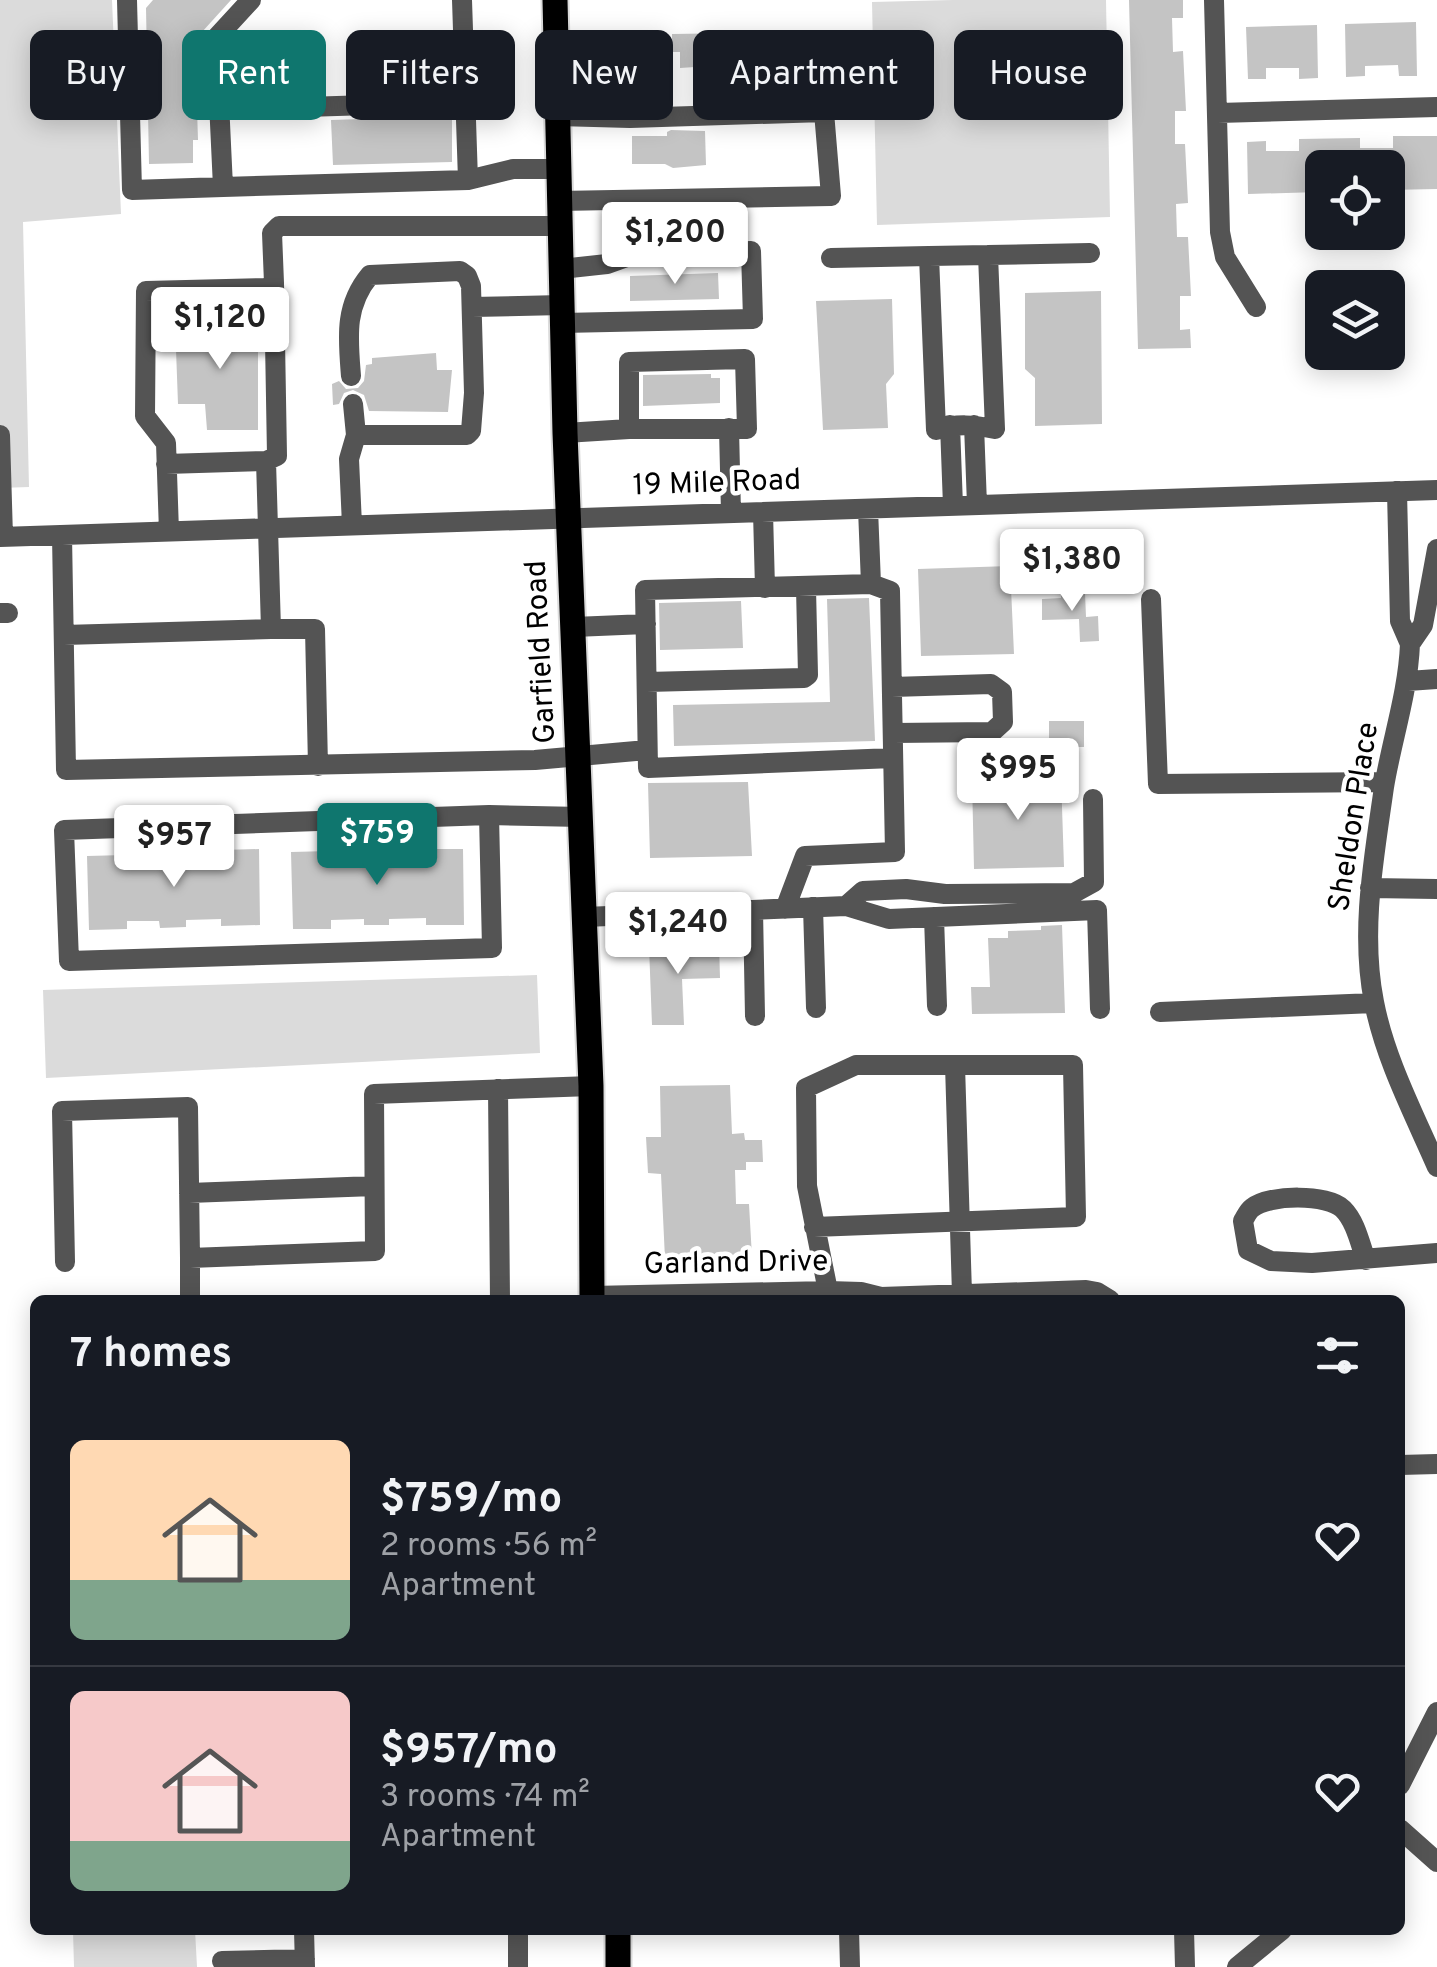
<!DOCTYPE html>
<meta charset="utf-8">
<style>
:root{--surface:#171b24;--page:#242831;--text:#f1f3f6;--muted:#9ea1a6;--line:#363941;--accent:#0f766e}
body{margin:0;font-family:Overpass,sans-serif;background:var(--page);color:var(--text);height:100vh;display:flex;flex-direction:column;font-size:38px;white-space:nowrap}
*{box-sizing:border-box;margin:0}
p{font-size:32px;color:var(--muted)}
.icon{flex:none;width:55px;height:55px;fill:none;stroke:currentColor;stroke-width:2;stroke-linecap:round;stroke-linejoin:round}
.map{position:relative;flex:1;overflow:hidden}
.panel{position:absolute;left:30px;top:1295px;width:1375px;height:640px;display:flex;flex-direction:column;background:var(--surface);border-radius:15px;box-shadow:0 5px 25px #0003}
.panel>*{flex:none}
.hud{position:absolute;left:30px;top:30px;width:1378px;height:90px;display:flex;gap:20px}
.fabs{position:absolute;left:1305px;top:150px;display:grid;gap:20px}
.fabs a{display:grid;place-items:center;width:100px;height:100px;border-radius:15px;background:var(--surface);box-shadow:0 5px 25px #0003;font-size:50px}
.price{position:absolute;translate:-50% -85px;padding:0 22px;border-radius:10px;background:#fff;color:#222;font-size:32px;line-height:65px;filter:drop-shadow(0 2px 5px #0008)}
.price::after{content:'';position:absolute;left:50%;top:60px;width:30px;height:22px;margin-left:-15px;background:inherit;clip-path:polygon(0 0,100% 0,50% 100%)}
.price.active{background:var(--accent);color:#fff}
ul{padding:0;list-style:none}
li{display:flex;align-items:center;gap:30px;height:250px;padding:0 40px}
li+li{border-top:2px solid var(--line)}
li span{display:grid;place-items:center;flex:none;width:280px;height:200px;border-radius:15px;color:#555}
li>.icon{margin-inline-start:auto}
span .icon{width:120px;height:120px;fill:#fffc;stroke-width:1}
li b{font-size:42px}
h2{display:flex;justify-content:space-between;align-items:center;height:120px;padding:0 40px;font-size:42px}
.pill{padding:0 35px;border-radius:15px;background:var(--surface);box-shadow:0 5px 25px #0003;font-size:35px;line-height:90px}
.pill.active{background:var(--accent);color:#fff}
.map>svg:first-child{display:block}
.green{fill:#dbdbdb}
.building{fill:#c4c4c4}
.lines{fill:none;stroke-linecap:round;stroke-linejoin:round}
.major-casing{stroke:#dbdbdb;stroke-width:29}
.minor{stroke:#545454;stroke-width:20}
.major{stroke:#000;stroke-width:25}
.labels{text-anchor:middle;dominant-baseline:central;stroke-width:9;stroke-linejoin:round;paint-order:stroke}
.street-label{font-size:30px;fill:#000;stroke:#fff}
</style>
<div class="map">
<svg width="1437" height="1967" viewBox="0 0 1437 1967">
<rect width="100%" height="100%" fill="#fff"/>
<path class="green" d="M0 0H112L121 214 23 222 29 487 0 488Z
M953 0H1106L1110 217 877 225 872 2Z
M537 975 540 1053 46 1078 43 990Z
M73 1930H195L197 1967H74Z"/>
<path class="building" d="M153 0H231L202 32 205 109H197L198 140H193V163L149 164 146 8Z
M1129 0H1183V18H1172L1173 52 1183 51 1186 111H1175V144H1185L1188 203 1176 204 1177 237H1188L1191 296H1180V330L1190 329 1191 348 1138 349Z
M1416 22 1417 76H1399L1398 65 1365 66V76L1346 77 1345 24Z
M1317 25 1318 78 1299 79V68H1266V79H1248L1246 27Z
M739 33 740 64 680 68V52H672V34Z
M452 116V162L333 165 331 120Z
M671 130 705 131 706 165 673 168 665 164H632V136H667V132Z
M1393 136H1437V189L1388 190V168H1319V192L1248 194 1247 142 1266 141V151H1299V139L1360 138V148H1393Z
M718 273 719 299 630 301V276Z
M1101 291 1102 424 1035 426V378L1025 369V293Z
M892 299 894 374 886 384 888 428 823 430 816 301Z
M258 321V430H207L205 404H178L175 322Z
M436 353 437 370H452L448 412 369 411 364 395 353 390 344 393 339 404 333 405 332 384 339 381 346 389 358 388 364 381 366 365 372 364V358Z
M711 374V378H720V403L643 406V375Z
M1010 566 1014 654 921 656 918 569Z
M1085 593 1086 617 1098 616 1099 641 1080 642 1079 619 1042 620V599L1061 598V594Z
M869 598 875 741 674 746 673 705 830 702 827 599Z
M741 601 743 648 660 650 659 603Z
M1049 721H1084V747H1049Z
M1061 777 1064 867 974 869 972 779Z
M748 782 752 856 650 858 648 783Z
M259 849 260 925 221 926V919L186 920V927L160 928 159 921H127V929L89 930 87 856 125 855 126 863 159 862V854L184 853V861H223L222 850Z
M425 849H463L464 925H426V918L389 919V925H364V919L331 920V929H293L291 852 330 851V860L361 859V852L390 851V858L426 857Z
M1062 925 1065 1013 972 1014 971 987H990L988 938H1008V931L1041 930V926Z
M719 944 720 978 682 979 684 1025H652L649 946Z
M730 1085 732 1134 744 1133 745 1140H762L763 1162H746V1170H735L736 1204H749L752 1257 665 1259 661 1174 648 1173 646 1137H661L660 1086Z"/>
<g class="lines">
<defs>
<path id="major" d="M555 0 565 433 591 1086 592 1300
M618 1930V1967"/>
</defs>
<use href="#major" class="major-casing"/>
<path class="minor" d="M127 0 132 190 223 187
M251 0 216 38 223 187 468 180 513 169H558
M462 0 468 180
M1214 0 1220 232 1225 257 1256 307
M305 107 465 102
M1218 113 1437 107
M558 116 630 118 824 112 831 196 559 201
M929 256 988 255
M831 258 929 256 936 430C957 423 974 425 995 429L988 255 1090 253
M561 269 607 264 632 255 751 251 753 319 562 323
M472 307 562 305
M745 359 747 429H629V362Z
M351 376C348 338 344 306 370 275L460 271 467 276 471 286 474 393 471 431 467 435H356L349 459 352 525
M353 404 356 435
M950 425 953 506
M974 425 977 505
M729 428 731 513
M565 433 629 429
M0 435 3 537
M166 464 266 461
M1397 491 1400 621 1410 644 1423 625 1437 549
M763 512 765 588
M169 532 166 443 145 416 146 291 267 288 274 283 272 233 279 226H560
M62 535 66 770 535 760 647 750
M0 537 1437 490
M871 584 645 590 648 768 893 758
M1151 599 1158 784 1385 782
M0 613H8
M574 627 646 624
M271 629H315L318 766
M64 635 271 629 266 461 277 456 274 283
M1410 644C1408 693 1392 739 1384 787 1374 858 1360 931 1374 1002 1385 1059 1414 1114 1437 1167
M1408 681 1437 679
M647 682 804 678 808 675 806 588
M892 687 991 684 1002 692 1003 722 992 732 893 733
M489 815 492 948 69 961 64 830 489 815 582 817
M1370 888 1437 889
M846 906 863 891 906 889 945 894 1074 893 1094 882 1093 799
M813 907 816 1008
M785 909 805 856 895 852 890 591 871 584 868 509
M753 910 755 1016
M585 917 846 906 889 919 1097 910 1100 1009
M934 917 937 1006
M1160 1012 1374 1003
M955 1065 962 1294
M498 1089 500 1300
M189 1193 374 1186
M814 1227 1076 1217 1073 1065H856L806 1088 807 1186 828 1291 829 1300
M190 1258V1300
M1366 1260C1360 1244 1356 1222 1343 1209 1328 1194 1269 1194 1252 1208 1248 1211 1246 1216 1243 1221L1248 1250 1271 1261 1312 1263 1437 1253
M65 1262 62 1111 188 1107 190 1258 375 1251 374 1094 591 1086
M592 1296 828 1291 861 1292 881 1297 1086 1290 1097 1292 1110 1300
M1400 1465 1437 1464
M1400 1785 1437 1712
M1400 1829 1437 1862
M304 1930 305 1967
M518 1930V1967
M849 1930 850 1967
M1184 1930 1185 1967
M222 1961 305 1959
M1237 1967 1282 1930"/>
<use href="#major" class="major"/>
</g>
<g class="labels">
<g class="street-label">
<text transform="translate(717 484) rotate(-2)">19 Mile Road</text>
<text transform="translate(542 652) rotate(-93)">Garfield Road</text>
<text transform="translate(1355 817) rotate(-81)">Sheldon Place</text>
<text transform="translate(736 1264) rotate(-1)">Garland Drive</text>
</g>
</g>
</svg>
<div class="fabs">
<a><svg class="icon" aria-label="locate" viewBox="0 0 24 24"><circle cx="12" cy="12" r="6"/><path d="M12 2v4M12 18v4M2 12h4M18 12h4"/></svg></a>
<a><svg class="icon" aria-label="layers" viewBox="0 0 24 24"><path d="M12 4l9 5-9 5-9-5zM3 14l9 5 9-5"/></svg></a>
</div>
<b class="price" style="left:675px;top:287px">$1,200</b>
<b class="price" style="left:220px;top:372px">$1,120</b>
<b class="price" style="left:1072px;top:614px">$1,380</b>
<b class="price" style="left:1018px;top:823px">$995</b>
<b class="price active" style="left:377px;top:888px">$759</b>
<b class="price" style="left:174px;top:890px">$957</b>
<b class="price" style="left:678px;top:977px">$1,240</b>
<div class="hud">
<a class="pill">Buy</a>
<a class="pill active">Rent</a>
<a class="pill">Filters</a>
<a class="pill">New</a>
<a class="pill">Apartment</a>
<a class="pill">House</a>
</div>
<section class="panel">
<h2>7 homes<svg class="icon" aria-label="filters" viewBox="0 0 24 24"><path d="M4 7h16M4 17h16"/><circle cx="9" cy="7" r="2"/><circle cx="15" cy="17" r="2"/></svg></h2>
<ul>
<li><span style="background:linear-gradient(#ffd9b3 70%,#7fa58c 0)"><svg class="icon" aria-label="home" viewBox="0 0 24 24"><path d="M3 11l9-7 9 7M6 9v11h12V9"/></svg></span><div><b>$759/mo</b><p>2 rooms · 56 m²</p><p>Apartment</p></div><svg class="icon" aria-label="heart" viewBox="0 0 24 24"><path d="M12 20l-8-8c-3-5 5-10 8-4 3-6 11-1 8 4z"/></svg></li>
<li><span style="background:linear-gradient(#f6c9c9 75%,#7fa58c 0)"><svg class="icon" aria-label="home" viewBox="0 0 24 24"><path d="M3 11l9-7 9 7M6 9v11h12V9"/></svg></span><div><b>$957/mo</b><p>3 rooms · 74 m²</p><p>Apartment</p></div><svg class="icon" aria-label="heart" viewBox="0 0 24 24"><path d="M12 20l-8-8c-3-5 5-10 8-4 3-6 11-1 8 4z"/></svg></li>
</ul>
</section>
</div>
